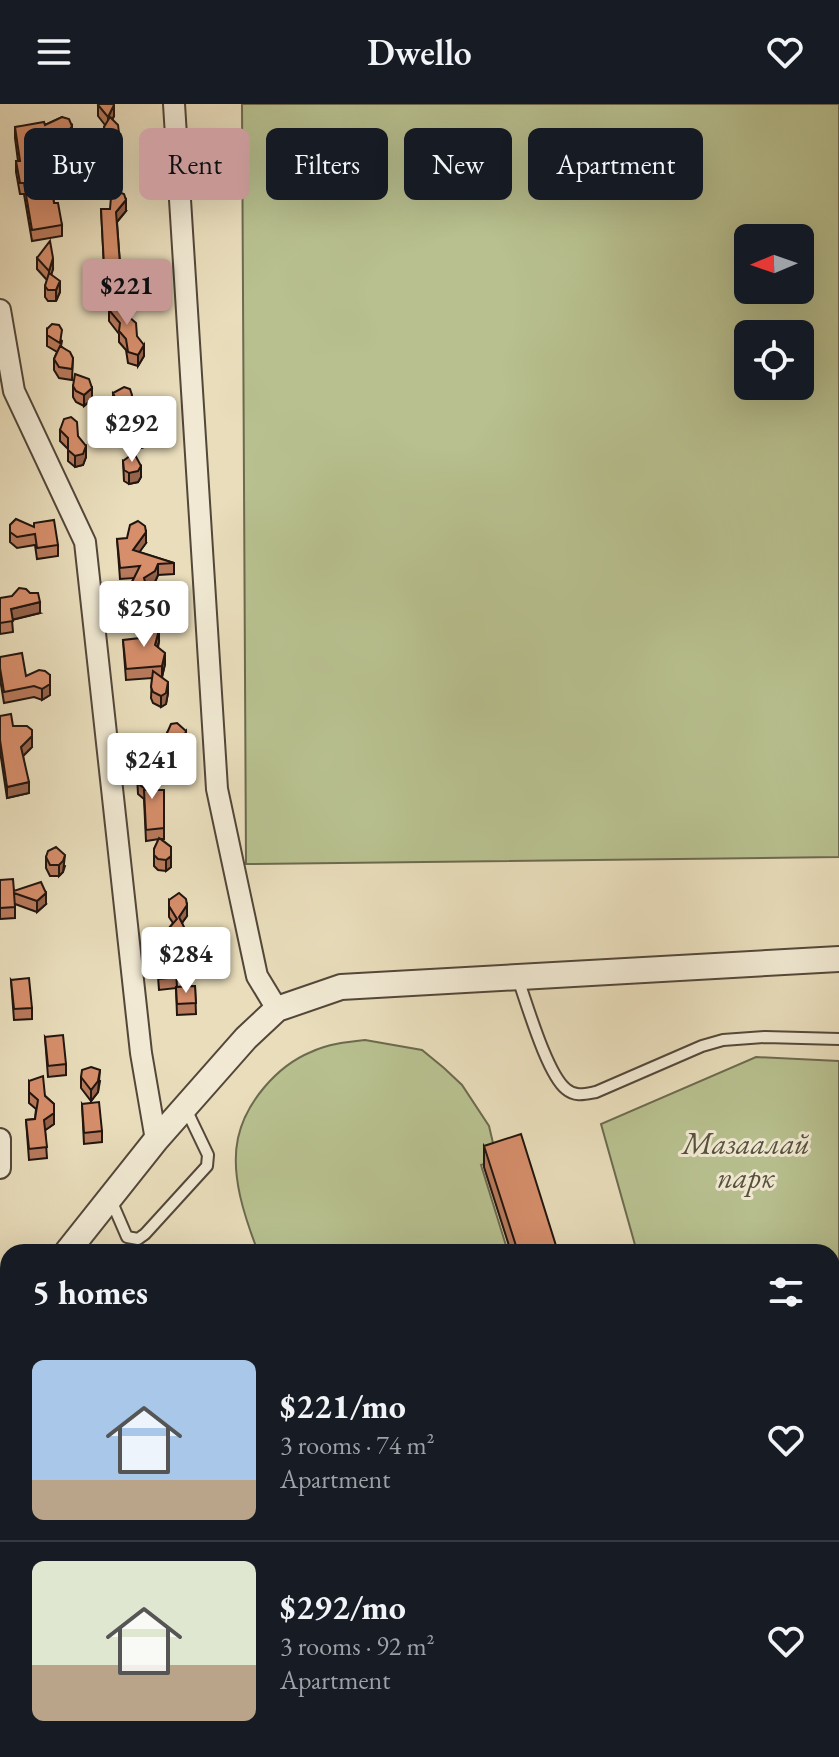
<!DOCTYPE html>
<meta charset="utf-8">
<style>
:root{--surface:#171b24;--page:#242831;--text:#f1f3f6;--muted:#9ea1a6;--line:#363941;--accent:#c59692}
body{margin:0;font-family:"EB Garamond",serif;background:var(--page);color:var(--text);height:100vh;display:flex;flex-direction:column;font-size:30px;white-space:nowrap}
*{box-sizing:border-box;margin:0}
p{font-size:26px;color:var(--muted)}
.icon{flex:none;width:44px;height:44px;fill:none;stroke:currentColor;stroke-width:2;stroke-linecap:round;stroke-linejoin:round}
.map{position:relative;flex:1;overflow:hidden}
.sheet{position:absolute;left:0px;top:1140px;width:840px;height:514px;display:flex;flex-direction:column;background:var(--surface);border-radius:24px 24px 0 0;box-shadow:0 8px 32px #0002}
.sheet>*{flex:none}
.banner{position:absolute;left:24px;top:24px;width:792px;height:72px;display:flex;gap:16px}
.needle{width:52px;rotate:268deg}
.fabs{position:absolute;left:734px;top:120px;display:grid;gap:16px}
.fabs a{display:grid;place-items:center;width:80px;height:80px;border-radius:12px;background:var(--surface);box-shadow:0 8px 32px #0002;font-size:40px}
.price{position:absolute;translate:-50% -68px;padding:0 18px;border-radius:8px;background:#fff;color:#222;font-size:26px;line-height:52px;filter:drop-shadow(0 2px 4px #0008)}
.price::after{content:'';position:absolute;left:50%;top:48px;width:24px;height:18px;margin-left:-12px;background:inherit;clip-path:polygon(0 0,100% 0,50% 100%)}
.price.on{background:var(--accent);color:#111}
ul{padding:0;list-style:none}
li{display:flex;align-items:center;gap:24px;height:200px;padding:0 32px}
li+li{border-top:2px solid var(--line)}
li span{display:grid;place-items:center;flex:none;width:224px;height:160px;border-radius:12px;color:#555}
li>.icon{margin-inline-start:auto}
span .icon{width:96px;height:96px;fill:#fffc;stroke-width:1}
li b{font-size:34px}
h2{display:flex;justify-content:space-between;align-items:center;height:96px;padding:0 32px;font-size:34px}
.tag{padding:0 28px;border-radius:12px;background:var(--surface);box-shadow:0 8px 32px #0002;font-size:28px;line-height:72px}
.tag.on{background:var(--accent);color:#111}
header{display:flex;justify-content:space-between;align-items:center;height:104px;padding:0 32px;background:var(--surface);font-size:36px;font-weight:600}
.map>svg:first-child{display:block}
.park{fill:#b8c08f;stroke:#6c6a4f;stroke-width:2;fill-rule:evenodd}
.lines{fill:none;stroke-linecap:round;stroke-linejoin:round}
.service-casing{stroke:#53473a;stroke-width:14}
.minor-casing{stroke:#53473a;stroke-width:24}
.tertiary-casing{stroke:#53473a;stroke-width:28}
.service{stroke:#f1e9d3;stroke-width:10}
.minor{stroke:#f1e9d3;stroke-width:20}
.tertiary{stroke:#f1e9d3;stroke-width:24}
.wall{fill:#b87a5c;stroke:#21150f;stroke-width:2}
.shaded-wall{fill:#96634b;stroke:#21150f;stroke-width:2}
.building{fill:#d68e6b;stroke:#21150f;stroke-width:2}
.labels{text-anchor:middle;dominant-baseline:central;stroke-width:6;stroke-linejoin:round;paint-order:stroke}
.park-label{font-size:30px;font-style:italic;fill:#56513c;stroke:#f1e9d3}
</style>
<header><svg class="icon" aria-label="menu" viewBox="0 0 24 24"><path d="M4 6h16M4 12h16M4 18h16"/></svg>Dwello<svg class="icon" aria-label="heart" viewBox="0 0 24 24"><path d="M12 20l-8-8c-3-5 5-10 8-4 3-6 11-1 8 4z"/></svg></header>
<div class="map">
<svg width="839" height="1653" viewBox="0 0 839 1653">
<rect width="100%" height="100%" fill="#e9ddbb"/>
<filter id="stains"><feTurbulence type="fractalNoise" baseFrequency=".0025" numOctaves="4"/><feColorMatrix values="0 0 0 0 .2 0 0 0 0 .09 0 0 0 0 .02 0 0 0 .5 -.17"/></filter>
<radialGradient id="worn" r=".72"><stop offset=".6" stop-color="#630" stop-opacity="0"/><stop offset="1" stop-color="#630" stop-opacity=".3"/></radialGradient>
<path class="park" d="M242 0H839V753L246 760ZM800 134V186H748V134ZM800 230V282H748V230Z
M365 936 422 946 444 964 462 981 489 1022 497 1056 481 1061 508 1148H258C245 1114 230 1071 238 1034 246 998 277 962 311 948 328 940 346 938 365 936Z
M756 953 839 957V1389L832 1415V1148H637L601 1020Z
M119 1646H741L739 1653H119Z"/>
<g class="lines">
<defs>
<path id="service" d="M518 875C527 900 547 970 566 985 575 993 585 990 596 988L702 942 723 936 765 933 839 935
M111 1096 127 1133 138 1135 145 1130 207 1062 208 1051 185 1003
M832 1583 839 1582"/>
<path id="minor" d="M174 0 217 685 257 872 277 905
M0 206 14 287 85 438 141 949 156 1036
M0 1035V1064
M832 1460 839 1436
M767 1653 769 1646"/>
<path id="tertiary" d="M67 1148 156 1036 246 934 277 905 341 883 839 855
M0 1270 8 1254
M0 1284 3 1360 0 1397"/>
</defs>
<use href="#service" class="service-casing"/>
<use href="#minor" class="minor-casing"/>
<use href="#tertiary" class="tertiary-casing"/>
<use href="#service" class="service"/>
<use href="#minor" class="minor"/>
<use href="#tertiary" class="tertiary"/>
</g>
<path class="wall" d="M98 1 114 12 112 16 119 40 111 47 105 42 104 23 105 21 98 12Z
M62 13 72 32 68 39H48V51H46L54 99 62 121V132L32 137 24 90H20L16 68V57H18L15 34V23L45 21Z
M107 60 121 64V74L115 76 107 71Z
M101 105 126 107 117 118 120 160H141L143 178 141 183 105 187V184H85V164L104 162Z
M37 154 53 165 51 170 60 188 56 197H48L45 193V182L47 176 37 165Z
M109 206 128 212 144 252 138 262 128 259 126 246 119 238V230L109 217Z
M47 225 62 237 61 242 73 254 72 276 59 274 54 266V255L57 248 47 242Z
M73 282 92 295 84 302 76 298 73 293Z
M113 289 132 302 129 313 118 311 113 300Z
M132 321 150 337 147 342 138 345 134 341Z
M60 326 78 332 86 353 83 361 75 363 68 357V345L60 337Z
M123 357 141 373 138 378 129 380 124 377Z
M16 415 58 441V452L37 455 35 441 17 444 10 438V421Z
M117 435 146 439 139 448 174 459V470L158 471 155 478 146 484 148 500 141 507 131 504 129 495V484L134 474 120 475Z
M0 494 40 509 12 516 13 528 0 530Z
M123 536 159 537 158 544 165 560 162 573 168 589 166 600 161 603 153 599 151 594 152 574 126 576Z
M0 553 26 572 50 571V591L42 596 34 593 4 599 0 575Z
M0 612 13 622 32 643 23 652 29 689 7 694 0 647Z
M167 629 186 638 183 646 177 648 169 645 167 639Z
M137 671 155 686H164V735H161L171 743V763L166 767 158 766 154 762V745L159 735 146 737 144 695 138 690Z
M46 753 65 762 63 768 59 772H50L46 764Z
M0 776 14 787 46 800 37 808 15 800V814L0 815Z
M169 796 187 812 182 819 187 840 184 845 175 850 177 883 195 882 196 910 177 911 176 884 159 886 156 846 170 844 169 824 173 819 169 813Z
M11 876 32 904V915L14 916Z
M45 933 66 960V971L48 973Z
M81 973 100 977 98 988 91 997 81 984Z
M29 977 54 1000V1020L45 1026 47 1054 29 1056 26 1016 35 1015 36 1005 29 999Z
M82 1000 102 1027V1038L84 1040Z
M484 1042 558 1148H511L484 1063Z
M20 1646H105V1653H20Z"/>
<path class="shaded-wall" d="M114 1V12L108 24V13Z
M72 22V32L68 39V28Z
M119 29V40L111 47V36Z
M121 53V74L115 76V65Z
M126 96V107L116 119V108Z
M53 154V165L49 178V167Z
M143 167V178L141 183V172Z
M60 177V188L56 197V186Z
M144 241V252L138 262V251Z
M92 284V295L84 302V291Z
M132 291V302L129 313V302Z
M150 326V337L147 342 138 345V334Z
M86 342V353L83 361 75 363V352Z
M141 362V373L138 378 129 380V369Z
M146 428V439L133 457V446Z
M158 460V471L155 478 144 485V474Z
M148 489V500L141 507V496Z
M40 498V509L11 516V505Z
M159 526V537L155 552V541Z
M165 549V560L162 573V562Z
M168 578V589L166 600 161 603V592Z
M50 580V591L42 596V585Z
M186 627V638L183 646 177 648V638Z
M32 632V643L21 654V643Z
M29 678V689L7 694V683Z
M65 751 63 768 59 772V761Z
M171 752V763L166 767V756Z
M46 789V800L37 808V797Z
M187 801V812L179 823V813Z
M187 829V840L184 845 171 852V841Z
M100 966 98 988 91 997V986Z
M54 1009V1020L44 1027V1016Z"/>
<path class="building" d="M99 0H114V1L108 13 98 1Z
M62 13 69 15 72 22 68 28H46L48 40 45 41 54 99H58L62 121 32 126 24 79H20L16 57H20L15 23 44 18 45 21Z
M110 13 118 21 119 29 111 36 105 31 104 23Z
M114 48 121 53V63L115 65 107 60 108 52Z
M118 88 124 90 126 96 116 108 120 160H141L143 167 141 172 105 176V173H85V164L104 162 101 105H110L111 93Z
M50 137 53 154 49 167 37 154Z
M49 169 60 177 56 186H48L45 182Z
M117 194 127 201 128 212 136 219 137 232 144 241 138 251 128 248 126 235 119 227 120 219 109 206Z
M52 220 59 221 62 226 60 239 47 231V225Z
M60 242 70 248 73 254 72 265 59 263 54 255Z
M75 270 89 275 92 284 84 291 76 287 73 282Z
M124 283 130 285 132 291 129 302 118 300 113 289Z
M71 313 77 318 78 332 86 342 83 350 75 352 68 346V334L60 326 64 315Z
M136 313 149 320 150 326 147 331 138 334 134 330 132 321Z
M134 349 141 362 138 367 129 369 124 366 123 357Z
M16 415 34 423V419L54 416 58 441 37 444 35 430 17 433 10 428V421Z
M138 417 145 422 146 428 133 446 174 459 158 460 155 467 144 474 148 489 141 496 131 493 129 484 140 462 120 464 117 435 127 434 130 421Z
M19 484 26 485 30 489H38L40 498 11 505 13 517 0 519V494L12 492Z
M146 519H154L159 526 155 541 165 549 162 562 126 565 123 536 140 534 143 522Z
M22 549 26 572 39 566 45 567 50 571V580L42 585 34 582 4 588 0 564V553Z
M153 567 168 578 166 589 161 592 153 588 151 583Z
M11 610 13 622H27L32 626V632L21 643 29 678 7 683 0 636V612Z
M177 619 186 627 183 635 177 638 169 634 167 629 171 620Z
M146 664 155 672 154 686H164V724L146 726 144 686H147L138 680 137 671Z
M159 734 171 743V752L166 756 158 755 154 751V745Z
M56 743 65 751 63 757 59 761H50L46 753 48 747Z
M13 775 14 787 41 778 46 789 37 797 14 789 15 803 0 804V776Z
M179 789 186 795 187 801 179 813 187 829 184 834 171 841 169 824 177 815 169 802V796Z
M174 844 177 873 159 875 156 846Z
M29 874 32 904 14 905 11 876Z
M195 882 196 899 177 900 176 883Z
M63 931 66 960 48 962 45 933Z
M91 963 100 966 98 977 91 986 81 973 82 966Z
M43 972 45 992 54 1000V1009L44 1016 47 1043 29 1045 26 1016 35 1015 38 996 29 988V977Z
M99 998 102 1027 84 1029 82 1000Z
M521 1030 558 1148H518L484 1042Z
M20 1646H104V1652L20 1649Z"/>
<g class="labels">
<g class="park-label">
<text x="746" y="1039">Мазаалай<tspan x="746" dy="34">парк</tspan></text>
</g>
</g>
<rect width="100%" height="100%" filter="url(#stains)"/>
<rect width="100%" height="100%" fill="url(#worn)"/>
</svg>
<div class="fabs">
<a><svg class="needle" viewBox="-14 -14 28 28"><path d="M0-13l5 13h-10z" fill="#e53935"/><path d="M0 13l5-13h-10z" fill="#9ea1a6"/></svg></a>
<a><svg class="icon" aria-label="locate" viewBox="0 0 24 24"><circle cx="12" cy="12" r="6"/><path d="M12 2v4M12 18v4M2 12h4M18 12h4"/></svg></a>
</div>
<b class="price on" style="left:127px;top:223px">$221</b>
<b class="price" style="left:132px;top:360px">$292</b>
<b class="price" style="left:144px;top:545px">$250</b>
<b class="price" style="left:152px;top:697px">$241</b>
<b class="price" style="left:186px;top:891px">$284</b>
<div class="banner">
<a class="tag">Buy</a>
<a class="tag on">Rent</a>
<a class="tag">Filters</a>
<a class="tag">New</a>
<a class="tag">Apartment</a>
</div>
<section class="sheet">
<h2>5 homes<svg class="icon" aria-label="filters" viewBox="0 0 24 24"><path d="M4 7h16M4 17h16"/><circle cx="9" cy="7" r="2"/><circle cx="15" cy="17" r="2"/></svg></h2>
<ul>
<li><span style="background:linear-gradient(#a9c7e8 75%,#b9a48a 0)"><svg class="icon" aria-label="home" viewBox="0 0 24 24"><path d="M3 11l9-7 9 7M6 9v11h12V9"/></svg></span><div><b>$221/mo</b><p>3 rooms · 74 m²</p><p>Apartment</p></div><svg class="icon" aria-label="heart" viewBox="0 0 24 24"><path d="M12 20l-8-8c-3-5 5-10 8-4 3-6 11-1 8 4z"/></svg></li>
<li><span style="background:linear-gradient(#dfe7d0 65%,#b9a48a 0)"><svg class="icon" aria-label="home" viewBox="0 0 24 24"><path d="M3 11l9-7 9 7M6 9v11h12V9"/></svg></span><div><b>$292/mo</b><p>3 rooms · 92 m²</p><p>Apartment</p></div><svg class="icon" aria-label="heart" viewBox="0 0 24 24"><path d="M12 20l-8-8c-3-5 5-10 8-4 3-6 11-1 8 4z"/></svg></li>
</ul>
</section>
</div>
